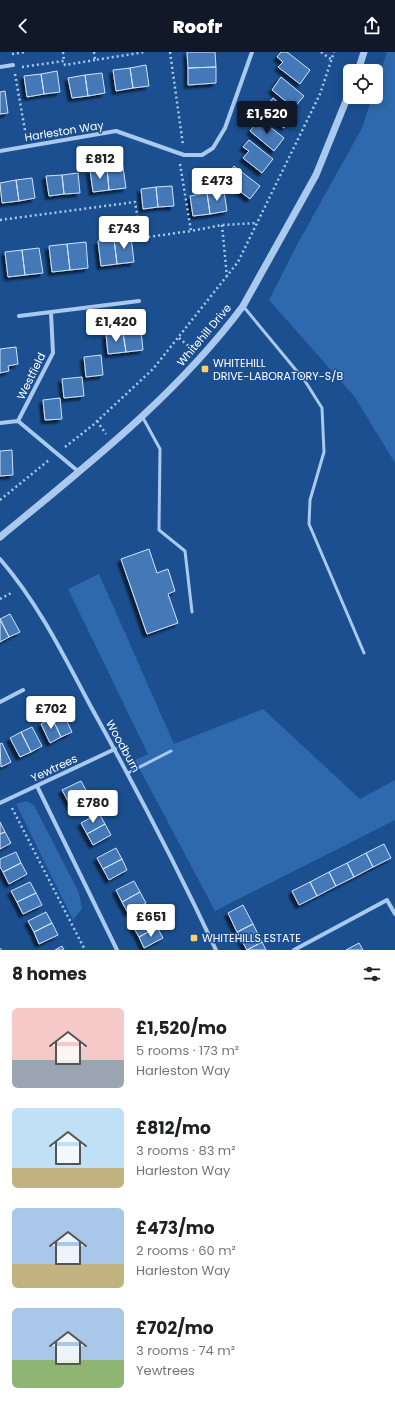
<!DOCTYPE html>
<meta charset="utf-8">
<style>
:root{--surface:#fff;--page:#f6f6f6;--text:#202124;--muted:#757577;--accent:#111827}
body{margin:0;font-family:Poppins,sans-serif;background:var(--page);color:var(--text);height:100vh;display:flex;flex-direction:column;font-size:15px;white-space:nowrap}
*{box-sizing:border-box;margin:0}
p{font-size:13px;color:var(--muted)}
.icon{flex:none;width:22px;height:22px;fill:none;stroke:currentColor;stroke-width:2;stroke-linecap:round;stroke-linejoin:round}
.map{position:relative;height:898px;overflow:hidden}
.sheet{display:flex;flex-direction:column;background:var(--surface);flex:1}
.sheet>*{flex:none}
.controls{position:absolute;left:343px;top:12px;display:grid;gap:8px}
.controls a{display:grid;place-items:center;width:40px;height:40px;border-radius:6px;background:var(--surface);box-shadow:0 2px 10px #0003;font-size:20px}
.price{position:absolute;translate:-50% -34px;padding:0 9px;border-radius:4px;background:#fff;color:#222;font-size:13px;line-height:26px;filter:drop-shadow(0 1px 2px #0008)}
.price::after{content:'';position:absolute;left:50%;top:24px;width:12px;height:9px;margin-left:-6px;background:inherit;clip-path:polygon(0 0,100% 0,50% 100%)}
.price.on{background:var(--accent);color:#fff}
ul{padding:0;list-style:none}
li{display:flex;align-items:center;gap:12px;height:100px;padding:0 12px}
li span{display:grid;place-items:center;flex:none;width:112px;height:80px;border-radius:6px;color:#555}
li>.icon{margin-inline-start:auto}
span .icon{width:48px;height:48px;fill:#fffc;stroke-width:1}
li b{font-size:17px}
h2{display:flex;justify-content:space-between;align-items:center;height:48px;padding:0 12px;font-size:17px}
header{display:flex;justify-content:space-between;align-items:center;height:52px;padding:0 12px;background:var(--accent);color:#fff;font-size:18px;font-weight:800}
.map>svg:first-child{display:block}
.green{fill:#2e69ad}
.building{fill:#4478b7;stroke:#cfe3fa;filter:url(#shadow)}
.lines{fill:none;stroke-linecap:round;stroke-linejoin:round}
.path{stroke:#a9c9ee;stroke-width:2.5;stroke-dasharray:2 3;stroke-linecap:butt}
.service{stroke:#a9c9ee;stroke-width:3}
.minor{stroke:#a9c9ee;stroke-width:4}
.tertiary{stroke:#a9c9ee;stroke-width:7}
.poi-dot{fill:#ffd166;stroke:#1b4f8f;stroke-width:1.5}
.labels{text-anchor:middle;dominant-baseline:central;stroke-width:3;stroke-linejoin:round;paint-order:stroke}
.street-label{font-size:11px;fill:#fff;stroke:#1b4f8f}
.poi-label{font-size:11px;fill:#fff;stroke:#1b4f8f;text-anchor:start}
</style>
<header><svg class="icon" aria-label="back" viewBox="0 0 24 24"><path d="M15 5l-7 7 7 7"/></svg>Roofr<svg class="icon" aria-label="share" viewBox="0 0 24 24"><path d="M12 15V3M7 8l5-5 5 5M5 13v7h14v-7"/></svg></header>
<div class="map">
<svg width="395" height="898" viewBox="0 0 395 898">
<defs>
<filter id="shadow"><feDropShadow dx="-3.5" dy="3.5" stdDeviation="1" flood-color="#0009"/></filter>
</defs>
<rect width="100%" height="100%" fill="#1b4f8f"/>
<path class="green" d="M387 0H395V411L354 344 269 248 298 191 362 76 372 45H376V33Z
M99 522 174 692 263 657 360 747 395 728V768L215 859 135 708 148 702 68 537Z
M26 749 34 753 79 841 82 857 73 868 16 752Z"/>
<path class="building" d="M187 0H215L216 15 188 16Z
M281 0H287L310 18 300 32 278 15 283 10 277 5Z
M146 13 149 34 133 36 130 16Z
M216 15V31L188 33V16Z
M130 16 133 36 116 39 113 18Z
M57 19 60 40 44 42 41 22Z
M102 21 105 41 88 44 85 23Z
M41 22 44 42 27 45 24 24Z
M85 23 88 44 72 46 68 26Z
M281 25 304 44 294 56 272 38Z
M5 39 8 61 0 62V40Z
M273 46 294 64 284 76 262 59Z
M260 67 284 86 274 99 250 79Z
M249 88 273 107 262 121 243 106 249 99 243 95Z
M234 114 260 134 250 147 229 131 234 125 229 121Z
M123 115 126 136 109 138 107 116Z
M107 116 109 138 93 140 90 118Z
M78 121 80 141 64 142 62 123Z
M62 123 64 142 49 144 46 124Z
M32 126 35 146 19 149 16 128Z
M16 128 19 149 2 151 0 131Z
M172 134 174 154 158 155 156 135Z
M156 135 158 155 143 157 141 137Z
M224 139 227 159 210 162 207 141Z
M207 141 210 162 193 164 190 144Z
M131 185 134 210 117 212 114 187Z
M114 187 117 212 101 214 98 189Z
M86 190 88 216 70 218 67 192Z
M67 192 70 218 52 220 49 194Z
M39 196 43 221 25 223 22 198Z
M22 198 25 223 8 225 5 200Z
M141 279 143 298 126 300 123 281Z
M123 281 126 300 108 302 106 282Z
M16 295 18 312 8 314 9 319 0 321V297Z
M101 303 103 323 86 325 84 305Z
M82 325 84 344 64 346 62 327Z
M60 346 62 367 45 368 43 348Z
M12 398 13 423 0 424V399Z
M149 497 157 521 168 517 175 539 168 542 178 571 147 582 121 507Z
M10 562 20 580 9 585 0 567Z
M0 567 9 585 0 590Z
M63 661 72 680 61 685 52 666Z
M52 666 61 685 50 691 41 672Z
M32 675 42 694 31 700 21 680Z
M21 680 31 700 20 705 10 686Z
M2 691 11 710 1 715 0 692Z
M81 729 87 740 68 749 62 738Z
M87 740 93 751 74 760 68 749Z
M99 761 105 772 87 782 81 771Z
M0 770 5 780 0 782Z
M105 772 111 783 93 793 87 782Z
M5 780 11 791 0 797V782Z
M384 792 391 806 373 815 366 801Z
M116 796 122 807 103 817 97 806Z
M16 800 21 811 3 820 0 815V807Z
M366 801 373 815 354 825 347 811Z
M122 807 127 818 109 828 103 817Z
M21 811 27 822 9 832 3 820Z
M347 811 354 825 336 834 329 820Z
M329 820 336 834 317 844 310 830Z
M134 829 140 840 122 850 116 838Z
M30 830 36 841 17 850 11 839Z
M310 830 317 844 299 853 292 839Z
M140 840 146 851 128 861 122 850Z
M36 841 42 853 23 862 17 850Z
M243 853 253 872 237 880 228 861Z
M46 860 52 871 34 880 28 869Z
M151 864 157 875 139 885 132 873Z
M52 871 58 883 39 892 34 880Z
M253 872 262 890 247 898 237 880Z
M157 875 163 886 144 896 139 885Z
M262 890 266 898H247Z
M359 891 363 898H346Z
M62 894 64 898H55Z"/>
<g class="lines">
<path class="path" d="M63 0 64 9
M94 0 95 8 145 0
M170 0 183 93
M321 0 332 8
M12 2 25 0
M22 15 64 9 65 13 95 8
M15 22 26 84
M180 112 191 179 222 173 257 171
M0 168 135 150 141 186 191 179
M222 173 227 225
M179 286 192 297
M97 369 106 382
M65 395 93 373 153 317 238 210 320 42 334 0
M0 448 49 408
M0 547 13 540
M12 756 85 898
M0 897 1 898"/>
<path class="service" d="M243 254 305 329 322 356 324 400 310 448 309 472 364 601
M142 364 160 397 159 478 185 499 192 560
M128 721 171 699"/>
<path class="minor" d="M0 15 13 13
M0 99 116 79 184 103H202L213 96 225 76 252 0
M19 264 139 249
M18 369 53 301 51 261
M0 371 18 369 79 420
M0 507C38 551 63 602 90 653 135 734 177 815 216 898
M0 650 23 638
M37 734 117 898
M0 751 115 697
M294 898 387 848 395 862"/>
<path class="tertiary" d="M358 19 364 0
M0 485C86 414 176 344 243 254L316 123 350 39"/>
</g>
<g class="poi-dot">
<rect x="201" y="313" width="8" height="8" rx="2"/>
<rect x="190" y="882" width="8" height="8" rx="2"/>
</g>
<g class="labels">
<g class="street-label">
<text transform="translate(64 79) rotate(-9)">Harleston Way</text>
<text transform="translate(204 283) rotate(-50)">Whitehill Drive</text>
<text transform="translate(31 324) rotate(-64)">Westfield</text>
<text transform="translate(123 694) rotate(61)">Woodburn</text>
<text transform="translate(54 716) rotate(-25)">Yewtrees</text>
</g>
<g class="poi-label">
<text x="213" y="311">WHITEHILL<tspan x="213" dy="13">DRIVE-LABORATORY-S/B</tspan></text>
<text x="202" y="886">WHITEHILLS ESTATE</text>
</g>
</g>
</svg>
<div class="controls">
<a><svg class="icon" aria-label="locate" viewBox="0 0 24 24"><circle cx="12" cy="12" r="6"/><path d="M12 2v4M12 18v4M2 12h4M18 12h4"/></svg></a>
</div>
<b class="price on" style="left:267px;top:83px">£1,520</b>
<b class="price" style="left:100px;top:128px">£812</b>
<b class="price" style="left:217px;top:150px">£473</b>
<b class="price" style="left:124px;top:198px">£743</b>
<b class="price" style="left:116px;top:291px">£1,420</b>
<b class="price" style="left:51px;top:678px">£702</b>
<b class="price" style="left:93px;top:772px">£780</b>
<b class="price" style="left:151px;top:886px">£651</b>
</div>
<section class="sheet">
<h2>8 homes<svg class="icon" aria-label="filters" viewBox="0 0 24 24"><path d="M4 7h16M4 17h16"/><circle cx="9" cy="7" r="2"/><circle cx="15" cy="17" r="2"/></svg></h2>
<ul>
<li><span style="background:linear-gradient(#f6c9c9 65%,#9aa5b1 0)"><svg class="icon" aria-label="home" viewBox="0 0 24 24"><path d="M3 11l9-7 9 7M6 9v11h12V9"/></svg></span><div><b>£1,520/mo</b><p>5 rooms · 173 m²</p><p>Harleston Way</p></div></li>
<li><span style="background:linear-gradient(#bfe0f5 75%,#c2b280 0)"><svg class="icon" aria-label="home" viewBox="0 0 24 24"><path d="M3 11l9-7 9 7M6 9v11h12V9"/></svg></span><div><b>£812/mo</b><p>3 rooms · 83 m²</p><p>Harleston Way</p></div></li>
<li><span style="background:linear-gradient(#a9c7e8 70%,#c2b280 0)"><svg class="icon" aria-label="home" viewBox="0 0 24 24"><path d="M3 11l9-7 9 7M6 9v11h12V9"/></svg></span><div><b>£473/mo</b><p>2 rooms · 60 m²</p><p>Harleston Way</p></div></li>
<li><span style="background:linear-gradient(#a9c7e8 65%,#8fb573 0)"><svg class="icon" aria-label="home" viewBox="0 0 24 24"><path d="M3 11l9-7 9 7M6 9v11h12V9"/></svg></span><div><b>£702/mo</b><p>3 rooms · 74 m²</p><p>Yewtrees</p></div></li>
</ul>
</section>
